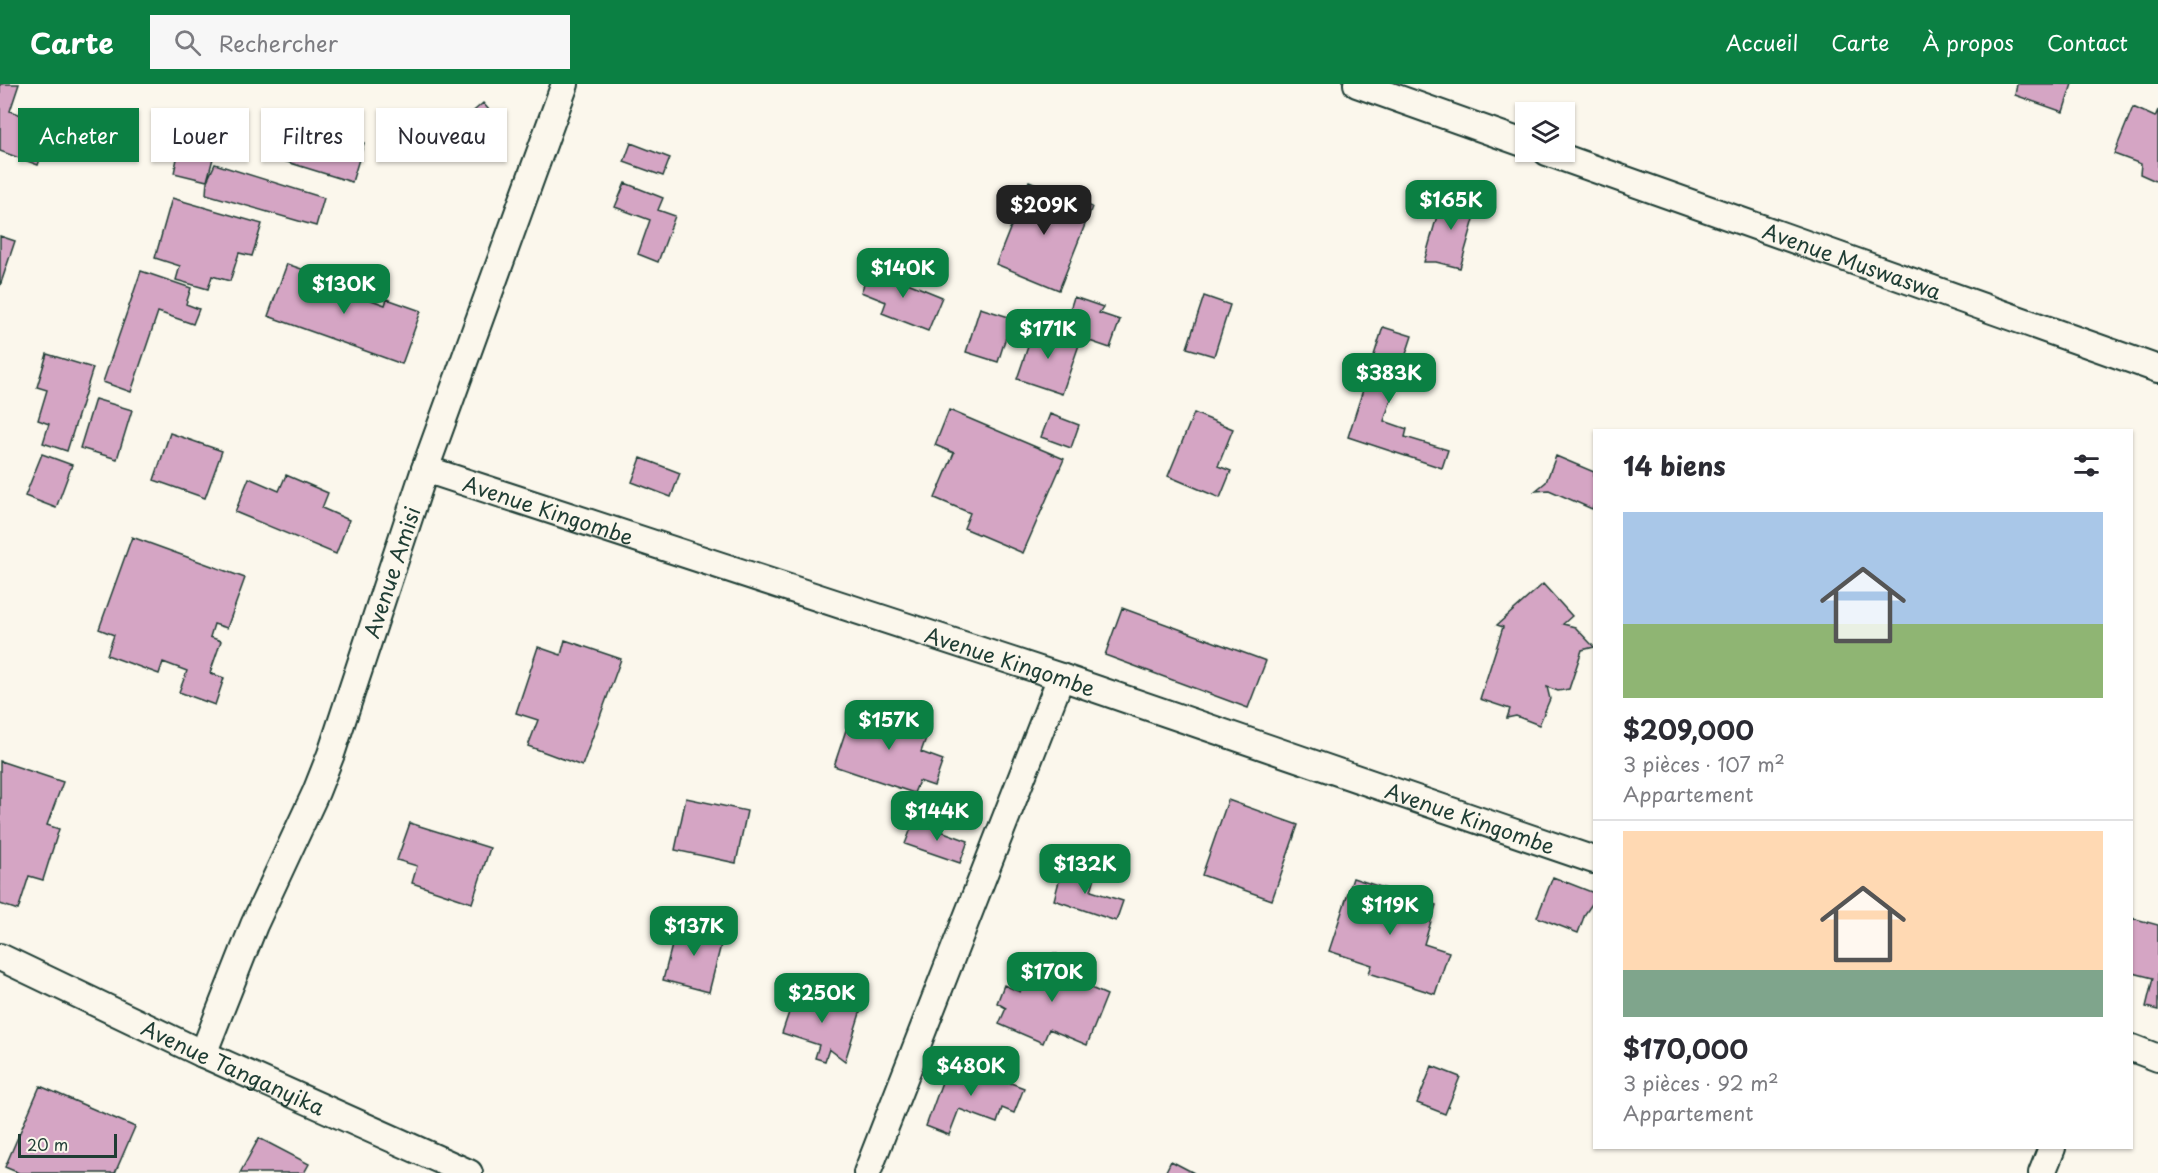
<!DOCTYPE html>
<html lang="fr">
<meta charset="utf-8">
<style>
:root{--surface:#fff;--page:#f7f7f7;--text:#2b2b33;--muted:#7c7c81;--line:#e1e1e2;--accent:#0b8043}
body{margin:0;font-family:"Playpen Sans",sans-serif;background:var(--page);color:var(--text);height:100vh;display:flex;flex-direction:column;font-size:22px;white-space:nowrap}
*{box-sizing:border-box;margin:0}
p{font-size:20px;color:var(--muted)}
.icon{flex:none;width:33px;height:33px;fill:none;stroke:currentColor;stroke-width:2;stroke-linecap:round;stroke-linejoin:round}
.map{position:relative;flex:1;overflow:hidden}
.drawer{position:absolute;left:1593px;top:345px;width:540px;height:720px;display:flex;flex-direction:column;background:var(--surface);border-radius:0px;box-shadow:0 2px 4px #0004}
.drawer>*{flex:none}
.top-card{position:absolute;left:18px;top:24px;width:570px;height:54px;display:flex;gap:12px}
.fabs{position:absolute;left:1515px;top:18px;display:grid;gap:12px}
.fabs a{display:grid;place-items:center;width:60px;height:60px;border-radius:0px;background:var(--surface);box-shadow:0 2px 4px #0004;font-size:30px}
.scale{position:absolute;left:18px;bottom:15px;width:99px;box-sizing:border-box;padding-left:6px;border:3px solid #1f3d34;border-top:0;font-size:16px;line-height:21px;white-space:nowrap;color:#1f3d34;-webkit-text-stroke:4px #fbf7ec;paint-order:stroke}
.price{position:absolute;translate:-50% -51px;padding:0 14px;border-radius:12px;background:var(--accent);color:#fff;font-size:20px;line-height:39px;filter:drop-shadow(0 2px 3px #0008)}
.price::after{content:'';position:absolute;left:50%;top:36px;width:18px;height:14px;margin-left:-9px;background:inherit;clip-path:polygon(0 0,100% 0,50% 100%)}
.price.on{background:#222;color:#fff}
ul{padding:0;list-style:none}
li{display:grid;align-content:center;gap:12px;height:318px;padding:0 30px}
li+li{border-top:2px solid var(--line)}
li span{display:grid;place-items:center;height:186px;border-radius:0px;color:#555}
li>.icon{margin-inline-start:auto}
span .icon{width:108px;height:108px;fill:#fffc;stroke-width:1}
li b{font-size:26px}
h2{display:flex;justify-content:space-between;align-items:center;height:72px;padding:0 30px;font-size:26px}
.chip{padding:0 21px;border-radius:0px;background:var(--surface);box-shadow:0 2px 4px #0004;font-size:21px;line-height:54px}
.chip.on{background:var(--accent);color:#fff}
header{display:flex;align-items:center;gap:36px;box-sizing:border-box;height:84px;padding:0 30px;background:var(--accent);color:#fff}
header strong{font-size:28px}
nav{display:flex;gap:33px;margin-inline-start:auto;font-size:21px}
.search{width:420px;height:54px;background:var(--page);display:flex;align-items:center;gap:15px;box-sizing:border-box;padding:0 21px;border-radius:0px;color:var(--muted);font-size:22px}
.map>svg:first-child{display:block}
.building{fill:#d5a5c4;stroke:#1f3d34;stroke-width:1.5}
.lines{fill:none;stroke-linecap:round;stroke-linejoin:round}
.street-casing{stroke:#1f3d34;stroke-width:30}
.street{stroke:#fbf7ec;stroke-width:26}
.labels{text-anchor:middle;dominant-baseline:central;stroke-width:4.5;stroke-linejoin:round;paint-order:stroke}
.street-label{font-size:21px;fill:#1f3d34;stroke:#fbf7ec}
</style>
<header>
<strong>Carte</strong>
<div class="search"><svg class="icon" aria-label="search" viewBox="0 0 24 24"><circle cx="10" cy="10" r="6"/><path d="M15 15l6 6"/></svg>Rechercher</div>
<nav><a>Accueil</a><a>Carte</a><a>À propos</a><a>Contact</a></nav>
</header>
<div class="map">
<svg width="2158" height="1089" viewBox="0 0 2158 1089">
<rect width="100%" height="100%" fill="#fbf7ec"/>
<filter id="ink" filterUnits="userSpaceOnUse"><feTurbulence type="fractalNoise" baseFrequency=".0167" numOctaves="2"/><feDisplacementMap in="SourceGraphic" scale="12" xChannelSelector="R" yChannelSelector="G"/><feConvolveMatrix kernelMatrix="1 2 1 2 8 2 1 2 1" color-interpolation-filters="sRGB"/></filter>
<g filter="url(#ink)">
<path class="building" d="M0 0H19L10 27 52 42 38 81 0 67Z
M2017 0H2072L2063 28 2015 11Z
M483 19 502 41 465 72 447 50Z
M2133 23 2155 33 2158 26V98L2140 90 2141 80 2114 70Z
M214 30 237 36 230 67 216 63 207 97 174 89 178 70 189 73 196 41 211 45Z
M273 31 364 59 352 98 261 70Z
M631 59 670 74 663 92 624 78Z
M215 80 324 114 316 142 206 110 207 97Z
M1029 97 1092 123 1059 206 996 180Z
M625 99 663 114 658 126 675 132 658 178 638 170 650 136 615 123Z
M1444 107 1471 115 1468 122 1477 125 1460 184 1436 178H1424Z
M172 114 262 140 252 172 239 169 230 197 212 192 208 205 176 196 180 182 155 174Z
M0 152 15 157 0 202Z
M287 180 316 190 314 195 385 221 387 215 421 227 402 280 268 232Z
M871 184 942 213 928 247 882 229 886 218 861 208Z
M141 187 191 204 186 220 199 225 193 240 158 228 131 308 103 298Z
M1204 212 1230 221 1214 272 1187 264Z
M1074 213 1103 223 1099 229 1120 236 1110 264 1063 248Z
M980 224 1012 234 998 278 966 268Z
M1035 242 1080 258 1062 310 1017 295Z
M1383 243 1412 252 1384 337 1407 345 1405 353 1448 366 1442 384 1348 353Z
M47 270 93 284 67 367 43 359 49 340 38 336 47 306 37 303Z
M95 315 132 326 117 375 80 364Z
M949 326 1064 375 1023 469 964 444 970 429 935 414 954 369 935 361Z
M1194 329 1233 345 1218 382 1231 387 1220 414 1168 392Z
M1050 330 1079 341 1071 364 1041 353Z
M170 349 222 367 205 414 154 396Z
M42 370 72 381 56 424 25 412Z
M1556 372 1594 388V420L1592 425 1549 406 1535 407 1546 398Z
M641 374 680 389 671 413 632 398Z
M286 391 328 409 322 424 349 436 336 470 235 428 249 394 279 407Z
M132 453 245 494 227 544 214 540 210 553 221 557 210 589 224 594 215 621 179 608 187 587 163 578 159 590 107 571 114 551 99 545Z
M1543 500 1572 532 1563 540 1575 543 1594 563 1582 566 1569 605 1558 607 1547 603 1550 615 1539 641 1516 632 1507 634 1510 625 1480 615 1503 543 1497 541Z
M1122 524 1266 577 1248 624 1105 571Z
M565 556 621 575 582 682 528 662 538 636 516 629 538 563 561 571Z
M895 627 931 640 921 668 943 676 934 702 919 697 914 709 834 682 852 628 890 641Z
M0 677 63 698 47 741 59 745 43 796 29 792 18 826 0 820Z
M686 714 747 727 736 779 675 766Z
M1228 716 1298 741 1272 816 1202 791Z
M914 737 968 757 960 779 905 760Z
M410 739 490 764 472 819 412 799 417 782 397 776Z
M1063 782 1095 793 1091 807 1123 817 1116 837 1054 816Z
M1553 793 1594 809V817L1585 830 1578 849 1537 833Z
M1353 794 1436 821 1424 860 1449 868 1435 910 1369 889 1372 881 1329 867Z
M2132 834 2158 841V926L2146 923 2153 894 2133 889 2132 893Z
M678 838 724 849 709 908 663 896Z
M1054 869 1075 878 1068 894 1107 911 1087 961 1049 945 1043 959 999 940 1006 924 997 919 1004 901 1020 908 1034 874 1049 880Z
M797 905 861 926 845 977 829 965 825 977 815 974 819 961 782 949Z
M950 976 1024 1004 1014 1029 1002 1024 997 1039 959 1025 949 1051 926 1042Z
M1432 982 1460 993 1445 1030 1417 1019Z
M40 1002 135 1043 115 1089H19L5 1083Z
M259 1054 309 1080 304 1089H240Z
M1171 1077 1194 1089H1165Z"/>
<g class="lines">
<defs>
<g id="street">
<path d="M1357 0 1526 60"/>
<path id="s1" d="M1547 68 2158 285"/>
<path id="s2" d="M425 385 1061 593 1594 776"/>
<path id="s3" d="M0 873 203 970 469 1089"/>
<path d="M2132 964 2158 974"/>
<path id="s4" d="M203 970 254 841 316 708 331 670 425 385 565 0"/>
<path d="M867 1089 1061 593"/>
<path d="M2042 1089 2052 1064"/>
</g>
</defs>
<use href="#street" class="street-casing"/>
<use href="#street" class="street"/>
</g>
</g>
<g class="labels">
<g class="street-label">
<text stroke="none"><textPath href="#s1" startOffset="324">Avenue Muswaswa</textPath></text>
<text stroke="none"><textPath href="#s2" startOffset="130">Avenue Kingombe</textPath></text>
<text stroke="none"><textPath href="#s4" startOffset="518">Avenue Amisi</textPath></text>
<text stroke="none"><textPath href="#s2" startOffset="616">Avenue Kingombe</textPath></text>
<text stroke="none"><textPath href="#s2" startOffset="1102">Avenue Kingombe</textPath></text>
<text stroke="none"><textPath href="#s3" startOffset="258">Avenue Tanganyika</textPath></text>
</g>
</g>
</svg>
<div class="fabs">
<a><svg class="icon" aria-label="layers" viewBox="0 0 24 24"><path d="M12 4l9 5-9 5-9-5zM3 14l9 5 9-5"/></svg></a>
</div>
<div class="scale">20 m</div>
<b class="price" style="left:1451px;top:147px">$165K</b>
<b class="price on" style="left:1044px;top:152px">$209K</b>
<b class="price" style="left:903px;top:215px">$140K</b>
<b class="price" style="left:344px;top:231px">$130K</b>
<b class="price" style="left:1048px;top:276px">$171K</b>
<b class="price" style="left:1389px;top:320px">$383K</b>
<b class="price" style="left:889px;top:667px">$157K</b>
<b class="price" style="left:937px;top:758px">$144K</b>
<b class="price" style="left:1085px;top:811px">$132K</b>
<b class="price" style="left:1390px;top:852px">$119K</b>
<b class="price" style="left:694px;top:873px">$137K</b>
<b class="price" style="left:1052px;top:919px">$170K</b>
<b class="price" style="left:822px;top:940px">$250K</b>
<b class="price" style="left:971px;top:1013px">$480K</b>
<div class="top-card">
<a class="chip on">Acheter</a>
<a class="chip">Louer</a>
<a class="chip">Filtres</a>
<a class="chip">Nouveau</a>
</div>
<section class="drawer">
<h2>14 biens<svg class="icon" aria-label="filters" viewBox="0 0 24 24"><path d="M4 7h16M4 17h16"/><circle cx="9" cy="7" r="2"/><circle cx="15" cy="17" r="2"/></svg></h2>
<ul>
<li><span style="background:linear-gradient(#a9c7e8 60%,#8fb573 0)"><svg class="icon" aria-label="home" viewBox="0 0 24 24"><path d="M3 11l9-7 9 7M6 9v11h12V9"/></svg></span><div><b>$209,000</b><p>3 pièces · 107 m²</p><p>Appartement</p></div></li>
<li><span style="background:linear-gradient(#ffd9b3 75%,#7fa58c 0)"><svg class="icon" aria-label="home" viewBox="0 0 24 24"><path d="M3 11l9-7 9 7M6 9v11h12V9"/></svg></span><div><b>$170,000</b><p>3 pièces · 92 m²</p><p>Appartement</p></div></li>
</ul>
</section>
</div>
